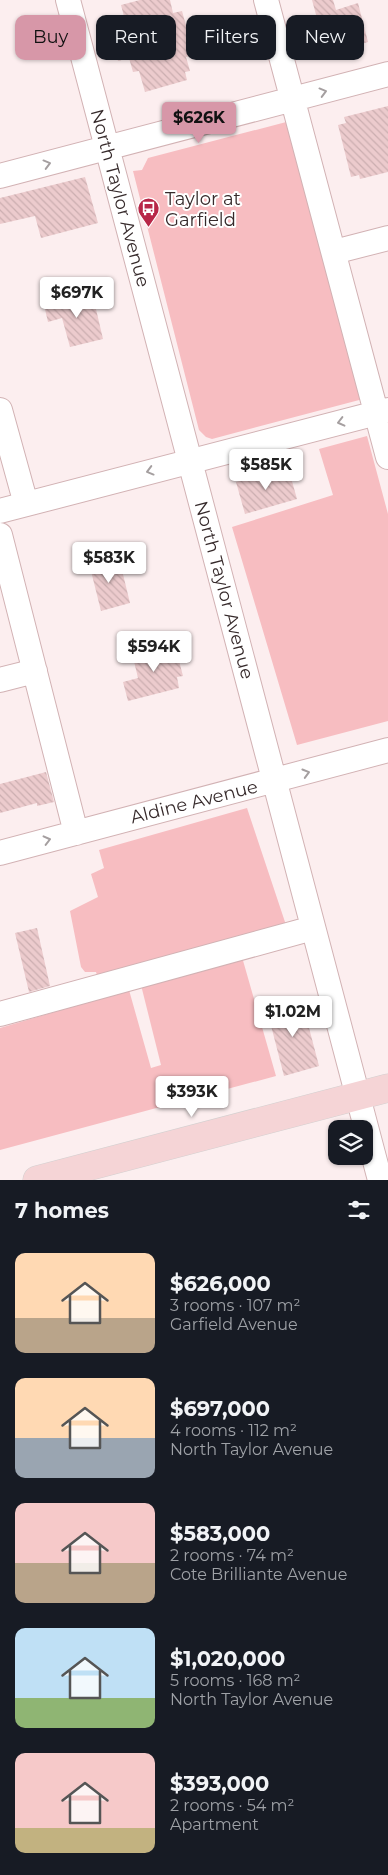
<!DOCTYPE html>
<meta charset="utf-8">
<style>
:root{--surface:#171b24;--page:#20242c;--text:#f1f3f6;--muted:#9ea1a6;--accent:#d797a8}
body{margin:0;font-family:Montserrat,sans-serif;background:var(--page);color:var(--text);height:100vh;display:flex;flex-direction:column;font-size:19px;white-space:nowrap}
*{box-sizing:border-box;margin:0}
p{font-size:16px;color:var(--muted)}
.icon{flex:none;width:28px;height:28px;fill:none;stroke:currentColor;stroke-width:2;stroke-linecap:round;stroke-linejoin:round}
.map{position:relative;height:1180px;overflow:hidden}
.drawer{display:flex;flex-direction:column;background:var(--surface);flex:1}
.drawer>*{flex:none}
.top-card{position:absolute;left:15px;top:15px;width:359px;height:45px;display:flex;gap:10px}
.tools{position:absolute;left:328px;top:1120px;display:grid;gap:10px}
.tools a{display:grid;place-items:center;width:45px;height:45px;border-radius:10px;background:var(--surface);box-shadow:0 1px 4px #0004;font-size:25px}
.price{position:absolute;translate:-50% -42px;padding:0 11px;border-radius:5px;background:#fff;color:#222;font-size:16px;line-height:32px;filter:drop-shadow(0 1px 2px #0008)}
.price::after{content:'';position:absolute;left:50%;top:30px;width:15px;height:11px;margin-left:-8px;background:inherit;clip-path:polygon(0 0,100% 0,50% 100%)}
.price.active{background:var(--accent);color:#111}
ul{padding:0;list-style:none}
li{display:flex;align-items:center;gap:15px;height:125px;padding:0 15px}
li span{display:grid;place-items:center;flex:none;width:140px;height:100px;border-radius:10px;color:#555}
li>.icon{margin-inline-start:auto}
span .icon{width:60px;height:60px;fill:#fffc;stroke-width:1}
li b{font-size:21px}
h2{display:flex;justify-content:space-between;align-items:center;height:60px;padding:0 15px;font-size:21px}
.tag{padding:0 18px;border-radius:10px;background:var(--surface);box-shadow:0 1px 4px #0004;font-size:18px;line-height:45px}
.tag.active{background:var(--accent);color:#111}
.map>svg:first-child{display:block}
.green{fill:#f7bdc1}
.building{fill:url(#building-back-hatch)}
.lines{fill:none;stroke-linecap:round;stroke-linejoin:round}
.minor-casing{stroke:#d2b2b4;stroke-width:26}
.major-casing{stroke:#d3d0d0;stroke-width:29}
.minor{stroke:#fff;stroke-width:24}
.major{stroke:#f5d4d6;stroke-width:28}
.oneway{stroke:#a59fa0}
.labels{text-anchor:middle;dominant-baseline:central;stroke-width:4;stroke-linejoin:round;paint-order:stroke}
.street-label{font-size:18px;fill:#362a2b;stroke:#fff}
.poi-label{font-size:18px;fill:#362a2b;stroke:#fff;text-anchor:start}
</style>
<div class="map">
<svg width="388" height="1180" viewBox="0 0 388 1180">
<defs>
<pattern id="building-back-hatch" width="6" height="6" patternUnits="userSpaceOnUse" patternTransform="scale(1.25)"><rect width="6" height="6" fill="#eccbcd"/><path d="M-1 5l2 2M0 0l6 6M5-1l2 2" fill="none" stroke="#cbaeb0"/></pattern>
</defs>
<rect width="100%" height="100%" fill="#fceeef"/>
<path class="green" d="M290 121 363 399 212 439 206 437 199 430 133 171 142 170 148 158Z
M367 436 388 514V721L297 745 232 527 333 495 319 449Z
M247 808 286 925 97 975 96 972H85L81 967 70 911 98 897 91 874 104 868 99 850Z
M242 957 276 1076 0 1150V1028L129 990 151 1068 161 1065 141 985Z"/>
<path class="building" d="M140 0H170L173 13 182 11 194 55 186 57 190 71 185 72 187 80 145 92 139 71 133 72 129 58 118 61 113 44 125 40 122 29 127 28 121 5Z
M312 0H333L336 10 358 3 368 42 327 55Z
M388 106V172L360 179 359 175 351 177 338 125 346 123 344 117Z
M85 177 98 223 41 238 35 216 0 224V198Z
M92 292 103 339 70 347 62 318 48 322 44 305Z
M288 467 297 499 245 514 236 482Z
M110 558 120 562 130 603 101 611 89 563Z
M167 644 170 655 177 653 183 676 177 677 179 688 128 701 123 682 138 678 132 653Z
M46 772 54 802 37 806V803L0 813V784Z
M37 928 50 986 29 992 15 933Z
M302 1001 319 1066 284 1076 267 1010Z"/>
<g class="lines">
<defs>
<path id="minor" d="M68 0 380 1180
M266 0 388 457
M0 176 388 74
M334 252 388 238
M0 410 26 504
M0 511 388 410
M0 535 76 833
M0 680 35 671
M0 853 388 750
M0 1014 313 928"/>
<path id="major" d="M37 1180 388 1088"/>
</defs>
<use href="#minor" class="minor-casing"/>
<use href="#major" class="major-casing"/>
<use href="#minor" class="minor"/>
<use href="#major" class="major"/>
</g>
<defs><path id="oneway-chevron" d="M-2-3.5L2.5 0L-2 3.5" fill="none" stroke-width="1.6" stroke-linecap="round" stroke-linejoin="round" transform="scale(1.25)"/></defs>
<g class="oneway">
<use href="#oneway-chevron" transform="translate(323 92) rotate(-15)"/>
<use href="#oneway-chevron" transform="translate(47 164) rotate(-15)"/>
<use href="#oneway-chevron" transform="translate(341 422) rotate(166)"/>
<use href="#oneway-chevron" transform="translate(150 471) rotate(165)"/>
<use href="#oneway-chevron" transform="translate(306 773) rotate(-16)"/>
<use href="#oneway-chevron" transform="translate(47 840) rotate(-14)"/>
</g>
<defs>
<symbol id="bus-pin" viewBox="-11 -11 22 30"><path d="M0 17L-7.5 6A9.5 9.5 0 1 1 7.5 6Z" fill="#b82748" stroke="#fff"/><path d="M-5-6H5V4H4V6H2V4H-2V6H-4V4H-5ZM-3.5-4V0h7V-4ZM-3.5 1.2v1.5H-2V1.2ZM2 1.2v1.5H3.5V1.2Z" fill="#fff"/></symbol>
</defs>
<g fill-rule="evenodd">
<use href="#bus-pin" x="136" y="196" width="25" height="34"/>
</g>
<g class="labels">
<g class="street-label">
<text transform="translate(120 198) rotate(75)">North Taylor Avenue</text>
<text transform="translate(224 590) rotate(75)">North Taylor Avenue</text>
<text transform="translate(194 802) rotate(-14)">Aldine Avenue</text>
</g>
<g class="poi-label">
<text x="165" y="199">Taylor at<tspan x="165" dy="21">Garfield</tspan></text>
</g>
</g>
</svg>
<div class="tools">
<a><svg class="icon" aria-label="layers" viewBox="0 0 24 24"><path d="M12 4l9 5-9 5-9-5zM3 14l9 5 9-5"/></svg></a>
</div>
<b class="price active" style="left:199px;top:144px">$626K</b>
<b class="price" style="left:77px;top:319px">$697K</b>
<b class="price" style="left:266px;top:491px">$585K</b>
<b class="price" style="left:109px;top:584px">$583K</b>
<b class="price" style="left:154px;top:673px">$594K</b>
<b class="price" style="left:293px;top:1038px">$1.02M</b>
<b class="price" style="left:192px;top:1118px">$393K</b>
<div class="top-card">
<a class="tag active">Buy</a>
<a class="tag">Rent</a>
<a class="tag">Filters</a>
<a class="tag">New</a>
</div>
</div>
<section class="drawer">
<h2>7 homes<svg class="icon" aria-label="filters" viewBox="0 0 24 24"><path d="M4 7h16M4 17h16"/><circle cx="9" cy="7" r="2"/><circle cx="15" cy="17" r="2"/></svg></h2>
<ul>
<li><span style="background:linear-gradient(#ffd9b3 65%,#b9a48a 0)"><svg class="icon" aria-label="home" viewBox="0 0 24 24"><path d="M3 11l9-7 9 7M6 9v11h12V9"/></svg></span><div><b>$626,000</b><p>3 rooms · 107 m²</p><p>Garfield Avenue</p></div></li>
<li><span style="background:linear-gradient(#ffd9b3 60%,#9aa5b1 0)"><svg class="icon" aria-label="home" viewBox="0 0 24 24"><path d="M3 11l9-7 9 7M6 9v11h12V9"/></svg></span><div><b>$697,000</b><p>4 rooms · 112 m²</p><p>North Taylor Avenue</p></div></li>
<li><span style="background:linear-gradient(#f6c9c9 60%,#b9a48a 0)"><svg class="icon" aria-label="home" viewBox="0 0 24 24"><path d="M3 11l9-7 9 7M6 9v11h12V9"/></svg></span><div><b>$583,000</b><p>2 rooms · 74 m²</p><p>Cote Brilliante Avenue</p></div></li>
<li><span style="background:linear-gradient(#bfe0f5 70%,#8fb573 0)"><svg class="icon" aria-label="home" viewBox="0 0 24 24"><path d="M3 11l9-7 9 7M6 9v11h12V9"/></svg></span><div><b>$1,020,000</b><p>5 rooms · 168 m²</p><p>North Taylor Avenue</p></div></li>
<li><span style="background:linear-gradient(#f6c9c9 75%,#c2b280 0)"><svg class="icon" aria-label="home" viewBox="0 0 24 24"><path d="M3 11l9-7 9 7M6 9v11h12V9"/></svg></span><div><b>$393,000</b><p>2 rooms · 54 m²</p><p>Apartment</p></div></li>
</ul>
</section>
